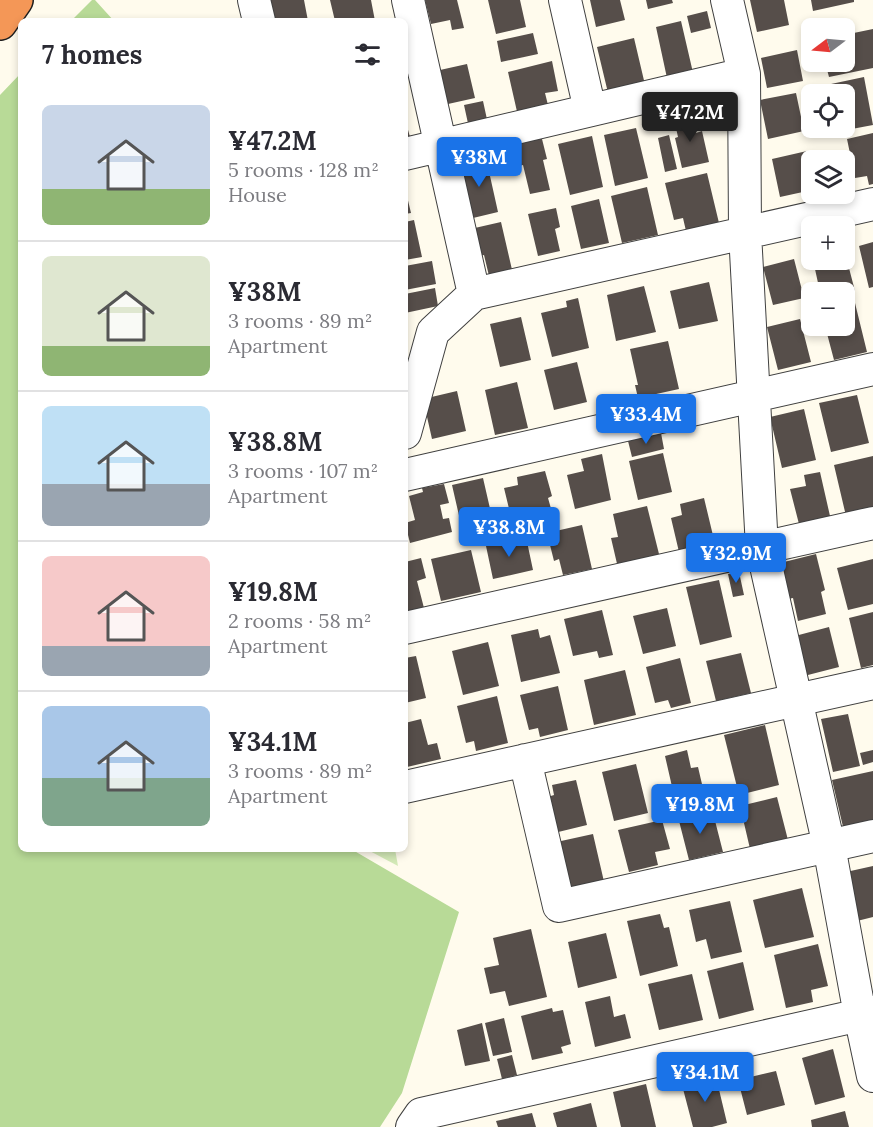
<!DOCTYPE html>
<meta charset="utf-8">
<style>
:root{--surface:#fff;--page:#f7f7f7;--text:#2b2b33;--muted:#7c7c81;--line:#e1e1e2;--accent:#1a73e8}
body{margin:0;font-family:Lora,serif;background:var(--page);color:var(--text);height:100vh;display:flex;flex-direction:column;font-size:22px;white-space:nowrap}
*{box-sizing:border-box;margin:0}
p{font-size:20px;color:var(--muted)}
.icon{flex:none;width:33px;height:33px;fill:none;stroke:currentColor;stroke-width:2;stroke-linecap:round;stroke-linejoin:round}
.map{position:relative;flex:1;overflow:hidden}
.sheet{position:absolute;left:18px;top:18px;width:390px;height:834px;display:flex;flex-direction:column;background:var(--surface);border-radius:9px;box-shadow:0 3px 9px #0003}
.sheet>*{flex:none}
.needle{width:39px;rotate:254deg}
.fabs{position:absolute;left:801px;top:18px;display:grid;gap:12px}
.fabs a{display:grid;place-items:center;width:54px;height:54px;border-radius:9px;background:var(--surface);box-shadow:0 3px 9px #0003;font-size:30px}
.price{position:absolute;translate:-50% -51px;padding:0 14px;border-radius:6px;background:var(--accent);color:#fff;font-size:20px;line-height:39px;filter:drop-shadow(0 2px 3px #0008)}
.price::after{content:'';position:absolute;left:50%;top:36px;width:18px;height:14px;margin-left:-9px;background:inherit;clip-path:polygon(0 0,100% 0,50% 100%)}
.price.active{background:#222;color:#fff}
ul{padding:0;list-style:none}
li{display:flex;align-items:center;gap:18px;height:150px;padding:0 24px}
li+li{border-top:2px solid var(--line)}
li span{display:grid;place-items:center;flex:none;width:168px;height:120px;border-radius:9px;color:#555}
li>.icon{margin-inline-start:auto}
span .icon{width:72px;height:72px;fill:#fffc;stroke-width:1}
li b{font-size:26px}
h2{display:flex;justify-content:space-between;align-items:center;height:72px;padding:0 24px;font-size:26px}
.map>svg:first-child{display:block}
.green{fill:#d3e9b7}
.forest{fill:#b8da97}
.building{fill:#564e4a}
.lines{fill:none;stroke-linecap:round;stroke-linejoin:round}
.minor-casing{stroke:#404040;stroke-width:34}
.highway-casing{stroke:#1e1e1e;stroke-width:36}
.minor{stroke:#fff;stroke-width:32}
.highway{stroke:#f49757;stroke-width:33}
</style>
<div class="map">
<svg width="873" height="1127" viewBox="0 0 873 1127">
<rect width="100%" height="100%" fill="#fffbed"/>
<path class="green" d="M366 849H395L398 866Z"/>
<path class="forest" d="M92 0H95L114 21H71Z
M21 73V849H351L459 912 402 1093 380 1127H0V95Z"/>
<path class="building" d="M267 0H304L308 21H271Z
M330 0H371L375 21H335Z
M425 0H457L464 28 452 30 450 20 431 24Z
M488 0H520L526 27 496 34Z
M590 0H620L625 20 596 27Z
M646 0H672L673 3 648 9Z
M750 0H784L789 25 757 32Z
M811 0H854V2L813 11Z
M707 11 711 28 691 33 687 16Z
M681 21 694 77 667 78 656 27Z
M873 29V68L829 77 825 62H844V35Z
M533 33 538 54 501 62 497 41Z
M634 38 646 89 609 97 597 47Z
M797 50 803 81 767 88 761 58Z
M552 61 558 91 545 93 549 109 518 116 508 72Z
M467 64 475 98 448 104 440 70Z
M864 77 873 125 841 131 840 128H844V94H833L831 84Z
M796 93 804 131 768 139 760 100Z
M483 101 488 124 469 128 464 105Z
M692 116 696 133 702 131 709 162 682 168 675 138 678 137 674 119Z
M405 119 410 137 405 138Z
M636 128 648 178 615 186 604 135Z
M873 133V184L869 185 867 176 855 178 847 139Z
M541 135 547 159 543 160 550 190 530 194 523 165 511 168 505 144Z
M669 135 677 169 665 172 658 138Z
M592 136 603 187 570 195 558 144Z
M807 151 812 172V190L780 197 772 159Z
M486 158 498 212 473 218 460 163Z
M707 173 719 223 686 231 683 218 674 220 665 183Z
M647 187 658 235 622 243 611 196Z
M405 188 411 213 405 214Z
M599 199 609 243 581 249 571 206Z
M556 208 560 227 555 229 560 251 538 256 528 214Z
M414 220 422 257 405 260V222Z
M501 222 513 274 490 280 484 255 472 258 466 230Z
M873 242V287L869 288 859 246Z
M844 249 855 291 844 294 820 292 813 260H844Z
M794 259 804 298 773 305 763 267Z
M432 261 436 284 405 290V266Z
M709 282 718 321 679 329 670 291Z
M644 286 656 332 616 341 607 295Z
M435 288 438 306 405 313V294Z
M578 298 589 348 552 357 541 313 567 307 566 301Z
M855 303 867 352 834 360 825 326H844V305Z
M521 317 531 360 500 367 490 324Z
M800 319 811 362 778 370 767 327Z
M668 341 679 389 638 398 635 385H638L630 349Z
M577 362 587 402 554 410 544 370Z
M517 382 528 428 495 435 485 390Z
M457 391 466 431 432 439 423 399Z
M857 395 869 443 831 452 819 403Z
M804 409 816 460 782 468 770 417Z
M661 433 664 449 632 457 628 441Z
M663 453 672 492 638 500 629 461Z
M602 454 611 500 575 509 567 475 584 471 581 459Z
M873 456V509L846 516 834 465Z
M545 471 552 496 548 498 552 512 512 521 504 488 518 485 517 477Z
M820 472 830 516 799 524 790 489 806 486 804 475Z
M483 478 494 526 463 533 452 485Z
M444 484 449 503 440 505 443 519 449 518 452 532 410 543 405 523 415 520 409 496 423 492 422 488Z
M704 498 716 548 679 552 671 518 682 515 680 504Z
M647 506 660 558 618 568 611 538 618 537 613 514Z
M582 525 592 569 563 575 559 559 554 561 547 533Z
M526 537 533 570 493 579 486 546Z
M471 550 481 592 441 601 431 559Z
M816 554 825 590 821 592 826 614 798 621 793 598 788 599 780 563Z
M421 558 426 578 417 581 424 608 405 612V562Z
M873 559V604L848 610 837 568Z
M739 572 744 595 733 597 728 574Z
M719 580 732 637 700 645 686 587Z
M667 608 676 646 643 654 633 616Z
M602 610 613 655 599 658 597 651 573 656 564 619Z
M873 612V665L861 668 849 618Z
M829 627 839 667 804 676 795 636Z
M538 629 540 638 550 635 560 673 521 682 511 635Z
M488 642 499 686 463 695 452 651Z
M741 653 751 693 716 701 706 661Z
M416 656 426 698 405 703V658Z
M680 658 691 703 671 708 668 700 655 703 646 667Z
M625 670 636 715 594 725 584 680Z
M558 686 568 730 540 737 538 728 529 730 520 695Z
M497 696 508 743 476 751 474 741 466 743 457 706Z
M848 714 860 766 833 772 821 719Z
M421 719 428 745 437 743 441 759 407 767 405 758V723Z
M765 725 779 785 739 795 724 735Z
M687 750 691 768 698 767 705 797 676 804 665 756Z
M873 750V762L863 765 860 753Z
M636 764 648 813 614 821 602 772Z
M873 771V825L844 831 832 780Z
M576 780 587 825 550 834 541 799 554 795 552 785Z
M777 797 789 844 751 853 740 806Z
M712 809 723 852 689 860 678 817Z
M662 820 670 849 655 852 658 865 629 872 618 830Z
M593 834 605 886 565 896 552 843Z
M873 866V917L857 921 846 872Z
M802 888 814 937 765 948 753 900Z
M730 901 742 952 711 959 706 939 696 942 689 910Z
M660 914 664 928 669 927 678 966 640 976 627 921Z
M531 929 547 997 509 1006 505 991 490 994 484 968 499 965 493 938Z
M606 933 617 978 578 988 568 942Z
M818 944 828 986 811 990 813 1002 786 1008 774 955Z
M743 962 754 1010 719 1019 707 971Z
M692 974 703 1020 659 1030 648 984Z
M610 996 614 1017 625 1014 631 1038 595 1047 585 1002Z
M552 1008 553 1012 563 1010 571 1044 561 1047 563 1053 532 1060 521 1016Z
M504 1018 512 1052 493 1056 485 1023Z
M482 1023 490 1061 465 1066 457 1030Z
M833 1049 845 1097 815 1105 802 1058Z
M512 1055 517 1075 502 1079 497 1059Z
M776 1071 785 1105 747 1115 738 1080Z
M716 1077 727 1123 712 1127H693L682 1085Z
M646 1084 656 1127H621L613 1092Z
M591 1103 597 1127H557L553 1113Z
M845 1111 849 1127H812L811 1120Z
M532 1113 536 1127H498L496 1121Z"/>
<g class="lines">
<defs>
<path id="minor" d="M254 0 259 21
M565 0 590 110
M727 0 744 74 745 233 762 548 829 846 860 1015 873 1076
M405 154 744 74
M474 294 873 204
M405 433 433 332 474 294 408 0
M405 475 873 369
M405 628 873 523
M525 760 559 906 873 836
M405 787 873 683
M412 1127 421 1114 873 1012"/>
<path id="highway" d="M0 23 16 0"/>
</defs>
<use href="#minor" class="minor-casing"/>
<use href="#highway" class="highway-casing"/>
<use href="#minor" class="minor"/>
<use href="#highway" class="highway"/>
</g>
</svg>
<div class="fabs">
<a><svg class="needle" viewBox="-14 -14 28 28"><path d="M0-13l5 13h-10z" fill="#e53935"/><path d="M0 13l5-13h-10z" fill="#7c7c81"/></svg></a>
<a><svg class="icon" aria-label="locate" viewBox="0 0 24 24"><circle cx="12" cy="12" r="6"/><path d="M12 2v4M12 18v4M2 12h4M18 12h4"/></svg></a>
<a><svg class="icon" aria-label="layers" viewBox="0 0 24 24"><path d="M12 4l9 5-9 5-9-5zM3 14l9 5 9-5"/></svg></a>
<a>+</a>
<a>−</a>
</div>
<b class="price active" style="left:690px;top:143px">¥47.2M</b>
<b class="price" style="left:479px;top:188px">¥38M</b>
<b class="price" style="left:646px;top:445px">¥33.4M</b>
<b class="price" style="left:509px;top:558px">¥38.8M</b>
<b class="price" style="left:736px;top:584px">¥32.9M</b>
<b class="price" style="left:700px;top:835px">¥19.8M</b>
<b class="price" style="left:705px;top:1103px">¥34.1M</b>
<section class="sheet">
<h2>7 homes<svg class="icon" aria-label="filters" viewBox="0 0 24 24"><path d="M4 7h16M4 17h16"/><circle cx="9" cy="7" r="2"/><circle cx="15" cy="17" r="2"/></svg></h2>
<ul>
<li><span style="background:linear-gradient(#c9d6e8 70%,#8fb573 0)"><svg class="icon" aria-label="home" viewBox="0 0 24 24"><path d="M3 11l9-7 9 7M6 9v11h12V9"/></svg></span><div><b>¥47.2M</b><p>5 rooms · 128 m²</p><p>House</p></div></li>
<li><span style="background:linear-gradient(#dfe7d0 75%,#8fb573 0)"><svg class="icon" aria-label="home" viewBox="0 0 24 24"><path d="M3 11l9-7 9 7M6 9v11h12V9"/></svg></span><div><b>¥38M</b><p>3 rooms · 89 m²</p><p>Apartment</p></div></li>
<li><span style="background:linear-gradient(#bfe0f5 65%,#9aa5b1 0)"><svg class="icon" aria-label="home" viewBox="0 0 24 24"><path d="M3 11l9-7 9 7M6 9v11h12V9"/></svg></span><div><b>¥38.8M</b><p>3 rooms · 107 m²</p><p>Apartment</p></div></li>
<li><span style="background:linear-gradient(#f6c9c9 75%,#9aa5b1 0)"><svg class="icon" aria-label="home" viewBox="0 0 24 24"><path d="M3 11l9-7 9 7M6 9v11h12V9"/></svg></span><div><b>¥19.8M</b><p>2 rooms · 58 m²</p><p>Apartment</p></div></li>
<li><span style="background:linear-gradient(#a9c7e8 60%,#7fa58c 0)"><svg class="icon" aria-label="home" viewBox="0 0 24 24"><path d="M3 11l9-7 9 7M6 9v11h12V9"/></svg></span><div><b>¥34.1M</b><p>3 rooms · 89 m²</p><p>Apartment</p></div></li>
</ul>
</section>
</div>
